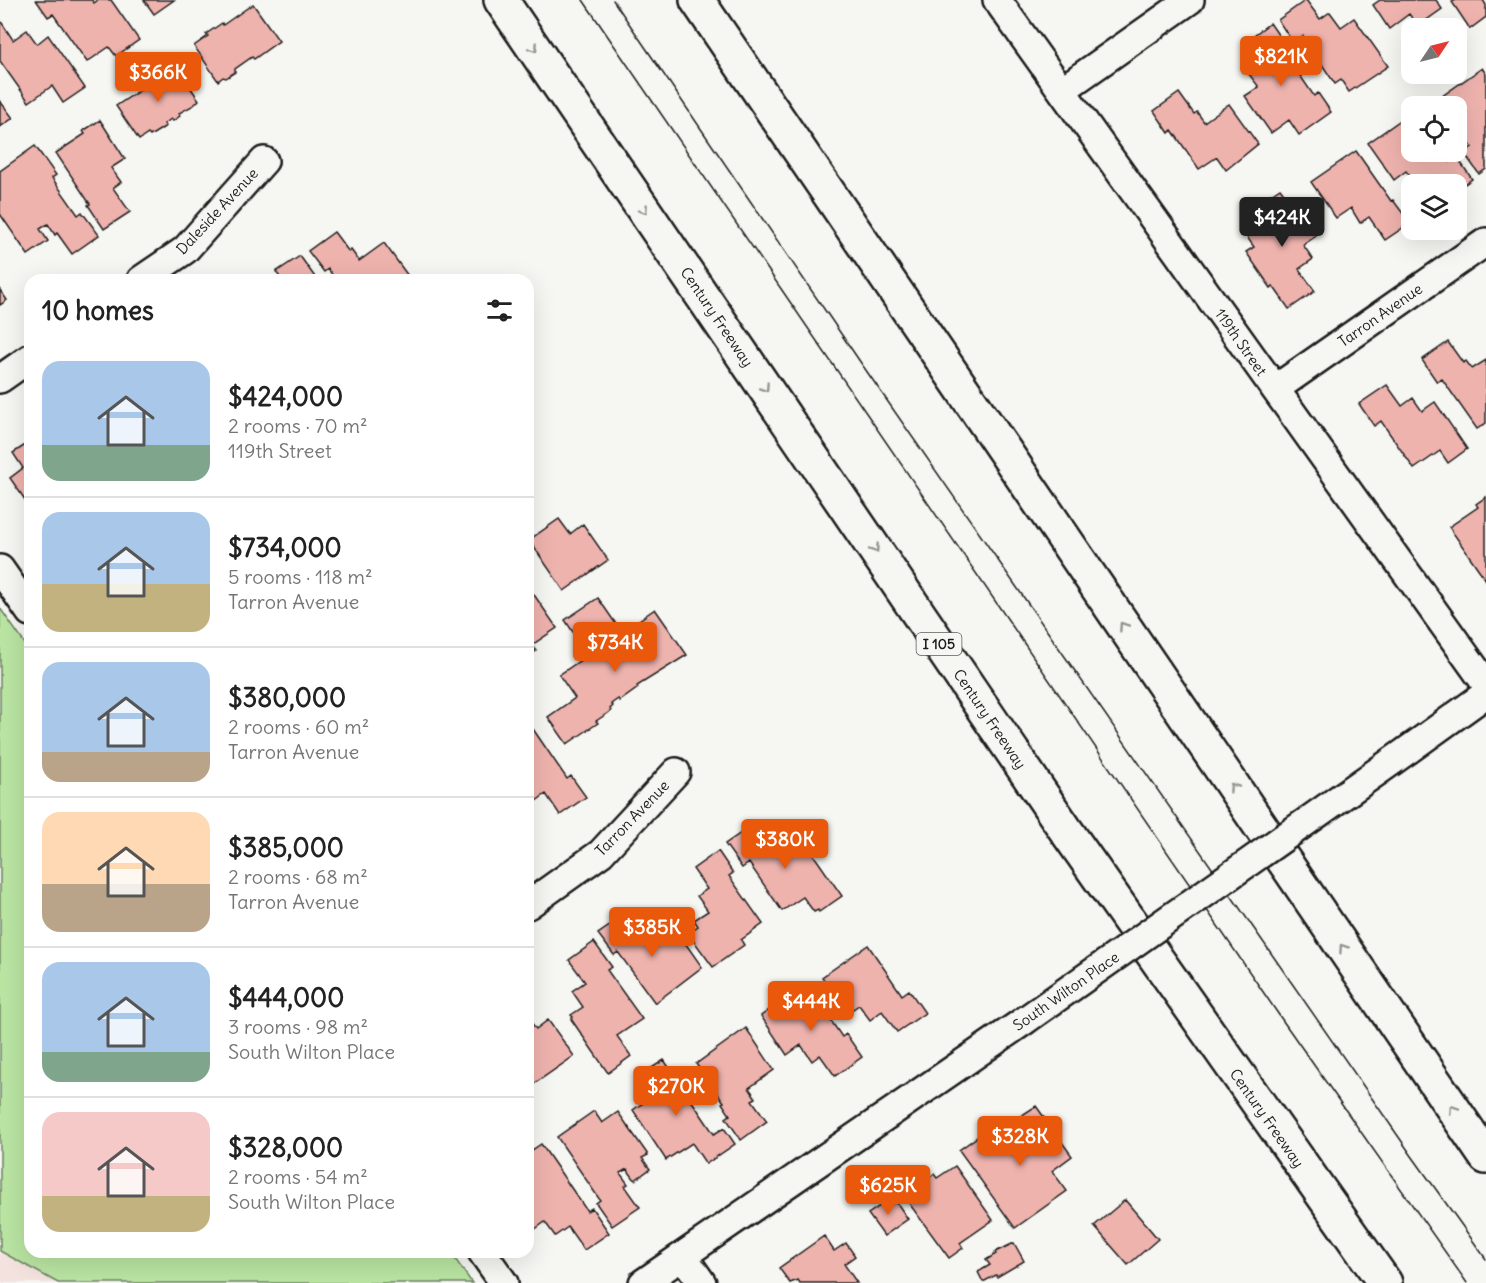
<!DOCTYPE html>
<meta charset="utf-8">
<style>
:root{--surface:#fff;--page:#f6f6f6;--text:#222;--muted:#767676;--line:#e0e0e0;--accent:#ea580c}
body{margin:0;font-family:Delius,sans-serif;background:var(--page);color:var(--text);height:100vh;display:flex;flex-direction:column;font-size:22px;white-space:nowrap}
*{box-sizing:border-box;margin:0}
p{font-size:20px;color:var(--muted)}
.icon{flex:none;width:33px;height:33px;fill:none;stroke:currentColor;stroke-width:2;stroke-linecap:round;stroke-linejoin:round}
.map{position:relative;flex:1;overflow:hidden}
.side{position:absolute;left:24px;top:274px;width:510px;height:984px;display:flex;flex-direction:column;background:var(--surface);border-radius:18px;box-shadow:0 6px 24px #0002}
.side>*{flex:none}
.needle{width:39px;rotate:55deg}
.buttons{position:absolute;left:1401px;top:18px;display:grid;gap:12px}
.buttons a{display:grid;place-items:center;width:66px;height:66px;border-radius:12px;background:var(--surface);box-shadow:0 6px 24px #0002;font-size:30px}
.price{position:absolute;translate:-50% -51px;padding:0 14px;border-radius:6px;background:var(--accent);color:#fff;font-size:20px;line-height:39px;filter:drop-shadow(0 2px 3px #0008)}
.price::after{content:'';position:absolute;left:50%;top:36px;width:18px;height:14px;margin-left:-9px;background:inherit;clip-path:polygon(0 0,100% 0,50% 100%)}
.price.selected{background:#222;color:#fff}
ul{padding:0;list-style:none}
li{display:flex;align-items:center;gap:18px;height:150px;padding:0 18px}
li+li{border-top:2px solid var(--line)}
li span{display:grid;place-items:center;flex:none;width:168px;height:120px;border-radius:18px;color:#555}
li>.icon{margin-inline-start:auto}
span .icon{width:72px;height:72px;fill:#fffc;stroke-width:1}
li b{font-size:26px}
h2{display:flex;justify-content:space-between;align-items:center;height:72px;padding:0 18px;font-size:26px}
.map>svg:first-child{display:block}
.built{fill:#f4e2de}
.green{fill:#b9e4a2;stroke:#6a805f;stroke-width:1.5}
.building{fill:#efb3ae;stroke:#1c1c1c;stroke-width:1.5}
.lines{fill:none;stroke-linecap:round;stroke-linejoin:round}
.street-casing{stroke:#1c1c1c;stroke-width:32}
.highway-casing{stroke:#1c1c1c;stroke-width:38}
.street{stroke:#f6f6f2;stroke-width:27}
.highway{stroke:#f6f6f2;stroke-width:33}
.tram{stroke:#1c1c1c;stroke-width:1.5}
.street-bridge-casing{stroke:#1c1c1c;stroke-width:32;stroke-linecap:butt}
.street-bridge{stroke:#f6f6f2;stroke-width:27}
.oneway{stroke:#949492}
.labels{text-anchor:middle;dominant-baseline:central;stroke-width:4.5;stroke-linejoin:round;paint-order:stroke}
.shield{fill:#f6f6f2;stroke:#5d5d5c;stroke-width:1.5}
.shield-label{font-size:14px;font-weight:bold;fill:#1c1c1c}
.street-label{font-size:15px;fill:#1c1c1c;stroke:#f6f6f2}
</style>
<div class="map">
<svg width="1486" height="1283" viewBox="0 0 1486 1283">
<rect width="100%" height="100%" fill="#f6f6f2"/>
<filter id="ink" filterUnits="userSpaceOnUse"><feTurbulence type="fractalNoise" baseFrequency=".0167" numOctaves="2"/><feDisplacementMap in="SourceGraphic" scale="12" xChannelSelector="R" yChannelSelector="G"/><feConvolveMatrix kernelMatrix="1 2 1 2 8 2 1 2 1" color-interpolation-filters="sRGB"/></filter>
<g filter="url(#ink)">
<path class="built" d="M0 1252 57 1283H0Z"/>
<path class="green" d="M0 608 30 651V1252L451 1253 472 1283H58L0 1251Z"/>
<path class="building" d="M36 0H92L94 3 98 0H111L139 40 116 56 109 47 87 62 53 14 48 17Z
M144 0H174L154 14Z
M1306 0 1320 19 1330 12 1341 27 1354 18 1388 66 1349 92 1341 80 1335 84 1303 36 1293 43 1278 20Z
M1380 0H1436L1442 9 1418 26 1409 14 1389 29 1373 5Z
M1456 0H1483L1486 5V17L1470 29 1452 2Z
M253 4 279 41 254 59 252 57 235 69V72L226 78 223 77 218 81 194 46 208 36 206 34 222 23 223 25Z
M0 20 13 40 27 30 37 44 48 35 85 88 63 103 52 86 29 102 0 61Z
M1270 23 1288 49 1284 52 1314 96 1318 93 1331 112 1299 135 1289 120 1271 133 1245 96 1259 87 1248 73 1262 63 1246 41Z
M175 65 199 100 194 105 179 113 180 116 173 121 171 119 164 124 166 126 150 136 148 134 139 140 116 106 146 86 144 83Z
M1482 68 1486 74V169L1479 174 1464 153 1472 147 1456 125V106H1444L1438 99Z
M1179 93 1194 114 1197 112 1204 122 1229 104 1258 144 1226 170 1217 157 1199 169 1172 130 1169 133 1154 111Z
M0 101 13 118 0 127Z
M1412 112V152H1443L1450 162 1457 157 1472 179 1456 190V184H1437L1433 178 1423 184H1416L1406 171 1394 180 1368 143Z
M100 120 125 159 111 168 121 182 113 188 130 212 104 229 88 205 90 204 56 153 85 134 83 131Z
M35 146 56 175 52 178 78 215 82 212 99 235 72 254 57 233 55 235 48 224 40 229 48 241 28 255 0 214V171Z
M1356 151 1391 201 1393 200 1410 223 1385 240 1369 217 1360 223 1351 208 1336 218 1311 182Z
M1280 188 1316 236 1303 245 1313 259 1299 269 1315 291 1289 309 1273 286 1271 288 1246 252 1254 247 1242 230 1269 212 1261 201Z
M334 232 349 252 351 250 359 261 384 243 411 280H336L328 269 324 272 308 251Z
M300 256 317 280H282L276 272Z
M0 290 7 300 0 305Z
M1448 342 1463 363 1466 361 1472 369 1486 360V423L1477 429 1442 379 1437 382 1422 360Z
M1387 385 1402 406 1413 398 1422 411 1435 402 1467 449 1448 463 1440 451 1414 469 1381 421 1374 426 1359 404Z
M30 442V507L10 478 23 468 13 453Z
M1486 497V580L1449 527 1478 507 1476 504Z
M559 519 570 534 583 524 608 560 564 591 529 540Z
M528 586 557 628 532 645 536 651 528 657Z
M598 598 616 624 583 647 565 620Z
M655 609 687 655 637 686 638 688 620 701 618 699 611 704 613 706 610 709 611 711 596 721 598 723 567 744 548 717 575 698 559 675Z
M533 729 567 779 571 776 586 797 560 815 546 794 536 801 528 789V733Z
M754 824 768 844 780 836 791 851 802 843 804 845 806 844 842 896 819 912 818 910 814 912 803 897 782 911 749 863 742 868 725 844Z
M718 851 733 873 729 876 763 924 741 940 744 945 713 967 688 933 698 926 694 920 708 911 697 896 707 889 693 869Z
M624 916 639 937 642 935 649 945 674 927 702 967 655 1003 618 952 614 955 598 934Z
M594 942 612 967 607 970 642 1019 617 1036 631 1056 608 1073 571 1019 573 1017 571 1015 583 1007 572 991 585 982 569 960Z
M868 945 902 995 909 990 925 1013 897 1032 882 1011 870 1020 859 1005 847 1013 822 977Z
M808 987 842 1037 846 1034 862 1057 835 1076 820 1055 812 1061 801 1045 787 1055 761 1016 783 1000 785 1003Z
M528 1018 536 1029 548 1020 574 1056 528 1088Z
M746 1028 774 1070 749 1088 756 1098 752 1100 767 1121 741 1140 726 1118 730 1115 722 1103 724 1102 696 1064Z
M664 1060 714 1134 724 1128 735 1144 706 1164 692 1143 666 1160 633 1110 650 1098 648 1095 644 1097 638 1088 641 1086 636 1078Z
M1036 1106 1072 1156 1052 1171 1067 1191 1015 1228 959 1150 987 1130 1003 1151 1011 1146 1006 1139 1019 1130 1013 1121Z
M594 1111 602 1123 618 1112 648 1155 642 1158 650 1169 635 1180 627 1169 620 1173 628 1184 625 1186 640 1207 612 1226 596 1203 600 1200 557 1137Z
M541 1144 587 1211 592 1208 609 1233 584 1250 568 1227 555 1236 545 1222 531 1232 528 1228V1179L531 1177 528 1173V1153Z
M955 1166 993 1220 960 1243 963 1248 949 1258 900 1191 917 1178 921 1183 934 1174 937 1178Z
M893 1197 908 1219 884 1236 868 1214Z
M1125 1200 1158 1239 1128 1265 1094 1226Z
M824 1236 834 1251 846 1243 855 1256 844 1264 857 1283H800L798 1280 790 1283 779 1268Z
M1014 1243 1024 1261 997 1277 996 1275 983 1282 978 1272 990 1265 986 1260 996 1254 995 1252Z"/>
<g class="lines">
<defs>
<path id="street" d="M997 0 1486 684
M1062 90 1190 0
M141 280 185 250 264 161
M0 379 30 358
M1275 389 1486 242
M0 569 30 612
M1408 750 1486 694
M528 905 601 853 676 772
M482 1252 504 1283
M683 1256 702 1283
M643 1283 1024 1021"/>
<path id="highway" d="M501 0 1065 829 1385 1283
M697 0 1486 1157"/>
</defs>
<use href="#street" class="street-casing"/>
<use href="#highway" class="highway-casing"/>
<use href="#street" class="street"/>
<use href="#highway" class="highway"/>
<path class="tram" d="M583 0 1283 1021 1467 1283
M613 0 863 366 1412 1156 1486 1259"/>
<defs>
<path id="street-bridge" d="M1024 1021 1408 750"/>
</defs>
<use href="#street-bridge" class="street-bridge-casing"/>
<use href="#street-bridge" class="street-bridge"/>
</g>
<defs><path id="oneway-chevron" d="M-2-3.5L2.5 0L-2 3.5" fill="none" stroke-width="1.6" stroke-linecap="round" stroke-linejoin="round" transform="scale(1.5)"/></defs>
<g class="oneway">
<use href="#oneway-chevron" transform="translate(534 48) rotate(56)"/>
<use href="#oneway-chevron" transform="translate(644 210) rotate(56)"/>
<use href="#oneway-chevron" transform="translate(765 388) rotate(56)"/>
<use href="#oneway-chevron" transform="translate(875 549) rotate(56)"/>
<use href="#oneway-chevron" transform="translate(1123 626) rotate(-124)"/>
<use href="#oneway-chevron" transform="translate(1233 787) rotate(-124)"/>
<use href="#oneway-chevron" transform="translate(1343 948) rotate(-124)"/>
<use href="#oneway-chevron" transform="translate(1453 1109) rotate(-124)"/>
</g>
</g>
<g class="labels">
<rect class="shield" x="916.5" y="633" width="45" height="22" rx="4.5"/>
<g class="shield-label">
<text x="939" y="644">I 105</text>
</g>
<g class="street-label">
<text transform="translate(217 211) rotate(-47)">Daleside Avenue</text>
<text transform="translate(1380 315) rotate(-35)">Tarron Avenue</text>
<text transform="translate(717 317) rotate(56)">Century Freeway</text>
<text transform="translate(1241 342) rotate(55)">119th Street</text>
<text transform="translate(990 719) rotate(56)">Century Freeway</text>
<text transform="translate(632 818) rotate(-46)">Tarron Avenue</text>
<text transform="translate(1066 991) rotate(-35)">South Wilton Place</text>
<text transform="translate(1267 1118) rotate(55)">Century Freeway</text>
</g>
</g>
</svg>
<div class="buttons">
<a><svg class="needle" viewBox="-14 -14 28 28"><path d="M0-13l5 13h-10z" fill="#e53935"/><path d="M0 13l5-13h-10z" fill="#767676"/></svg></a>
<a><svg class="icon" aria-label="locate" viewBox="0 0 24 24"><circle cx="12" cy="12" r="6"/><path d="M12 2v4M12 18v4M2 12h4M18 12h4"/></svg></a>
<a><svg class="icon" aria-label="layers" viewBox="0 0 24 24"><path d="M12 4l9 5-9 5-9-5zM3 14l9 5 9-5"/></svg></a>
</div>
<b class="price" style="left:1281px;top:87px">$821K</b>
<b class="price" style="left:158px;top:103px">$366K</b>
<b class="price selected" style="left:1282px;top:248px">$424K</b>
<b class="price" style="left:615px;top:673px">$734K</b>
<b class="price" style="left:785px;top:870px">$380K</b>
<b class="price" style="left:652px;top:958px">$385K</b>
<b class="price" style="left:811px;top:1032px">$444K</b>
<b class="price" style="left:676px;top:1117px">$270K</b>
<b class="price" style="left:1020px;top:1167px">$328K</b>
<b class="price" style="left:888px;top:1216px">$625K</b>
<section class="side">
<h2>10 homes<svg class="icon" aria-label="filters" viewBox="0 0 24 24"><path d="M4 7h16M4 17h16"/><circle cx="9" cy="7" r="2"/><circle cx="15" cy="17" r="2"/></svg></h2>
<ul>
<li><span style="background:linear-gradient(#a9c7e8 70%,#7fa58c 0)"><svg class="icon" aria-label="home" viewBox="0 0 24 24"><path d="M3 11l9-7 9 7M6 9v11h12V9"/></svg></span><div><b>$424,000</b><p>2 rooms · 70 m²</p><p>119th Street</p></div></li>
<li><span style="background:linear-gradient(#a9c7e8 60%,#c2b280 0)"><svg class="icon" aria-label="home" viewBox="0 0 24 24"><path d="M3 11l9-7 9 7M6 9v11h12V9"/></svg></span><div><b>$734,000</b><p>5 rooms · 118 m²</p><p>Tarron Avenue</p></div></li>
<li><span style="background:linear-gradient(#a9c7e8 75%,#b9a48a 0)"><svg class="icon" aria-label="home" viewBox="0 0 24 24"><path d="M3 11l9-7 9 7M6 9v11h12V9"/></svg></span><div><b>$380,000</b><p>2 rooms · 60 m²</p><p>Tarron Avenue</p></div></li>
<li><span style="background:linear-gradient(#ffd9b3 60%,#b9a48a 0)"><svg class="icon" aria-label="home" viewBox="0 0 24 24"><path d="M3 11l9-7 9 7M6 9v11h12V9"/></svg></span><div><b>$385,000</b><p>2 rooms · 68 m²</p><p>Tarron Avenue</p></div></li>
<li><span style="background:linear-gradient(#a9c7e8 75%,#7fa58c 0)"><svg class="icon" aria-label="home" viewBox="0 0 24 24"><path d="M3 11l9-7 9 7M6 9v11h12V9"/></svg></span><div><b>$444,000</b><p>3 rooms · 98 m²</p><p>South Wilton Place</p></div></li>
<li><span style="background:linear-gradient(#f6c9c9 70%,#c2b280 0)"><svg class="icon" aria-label="home" viewBox="0 0 24 24"><path d="M3 11l9-7 9 7M6 9v11h12V9"/></svg></span><div><b>$328,000</b><p>2 rooms · 54 m²</p><p>South Wilton Place</p></div></li>
</ul>
</section>
</div>
